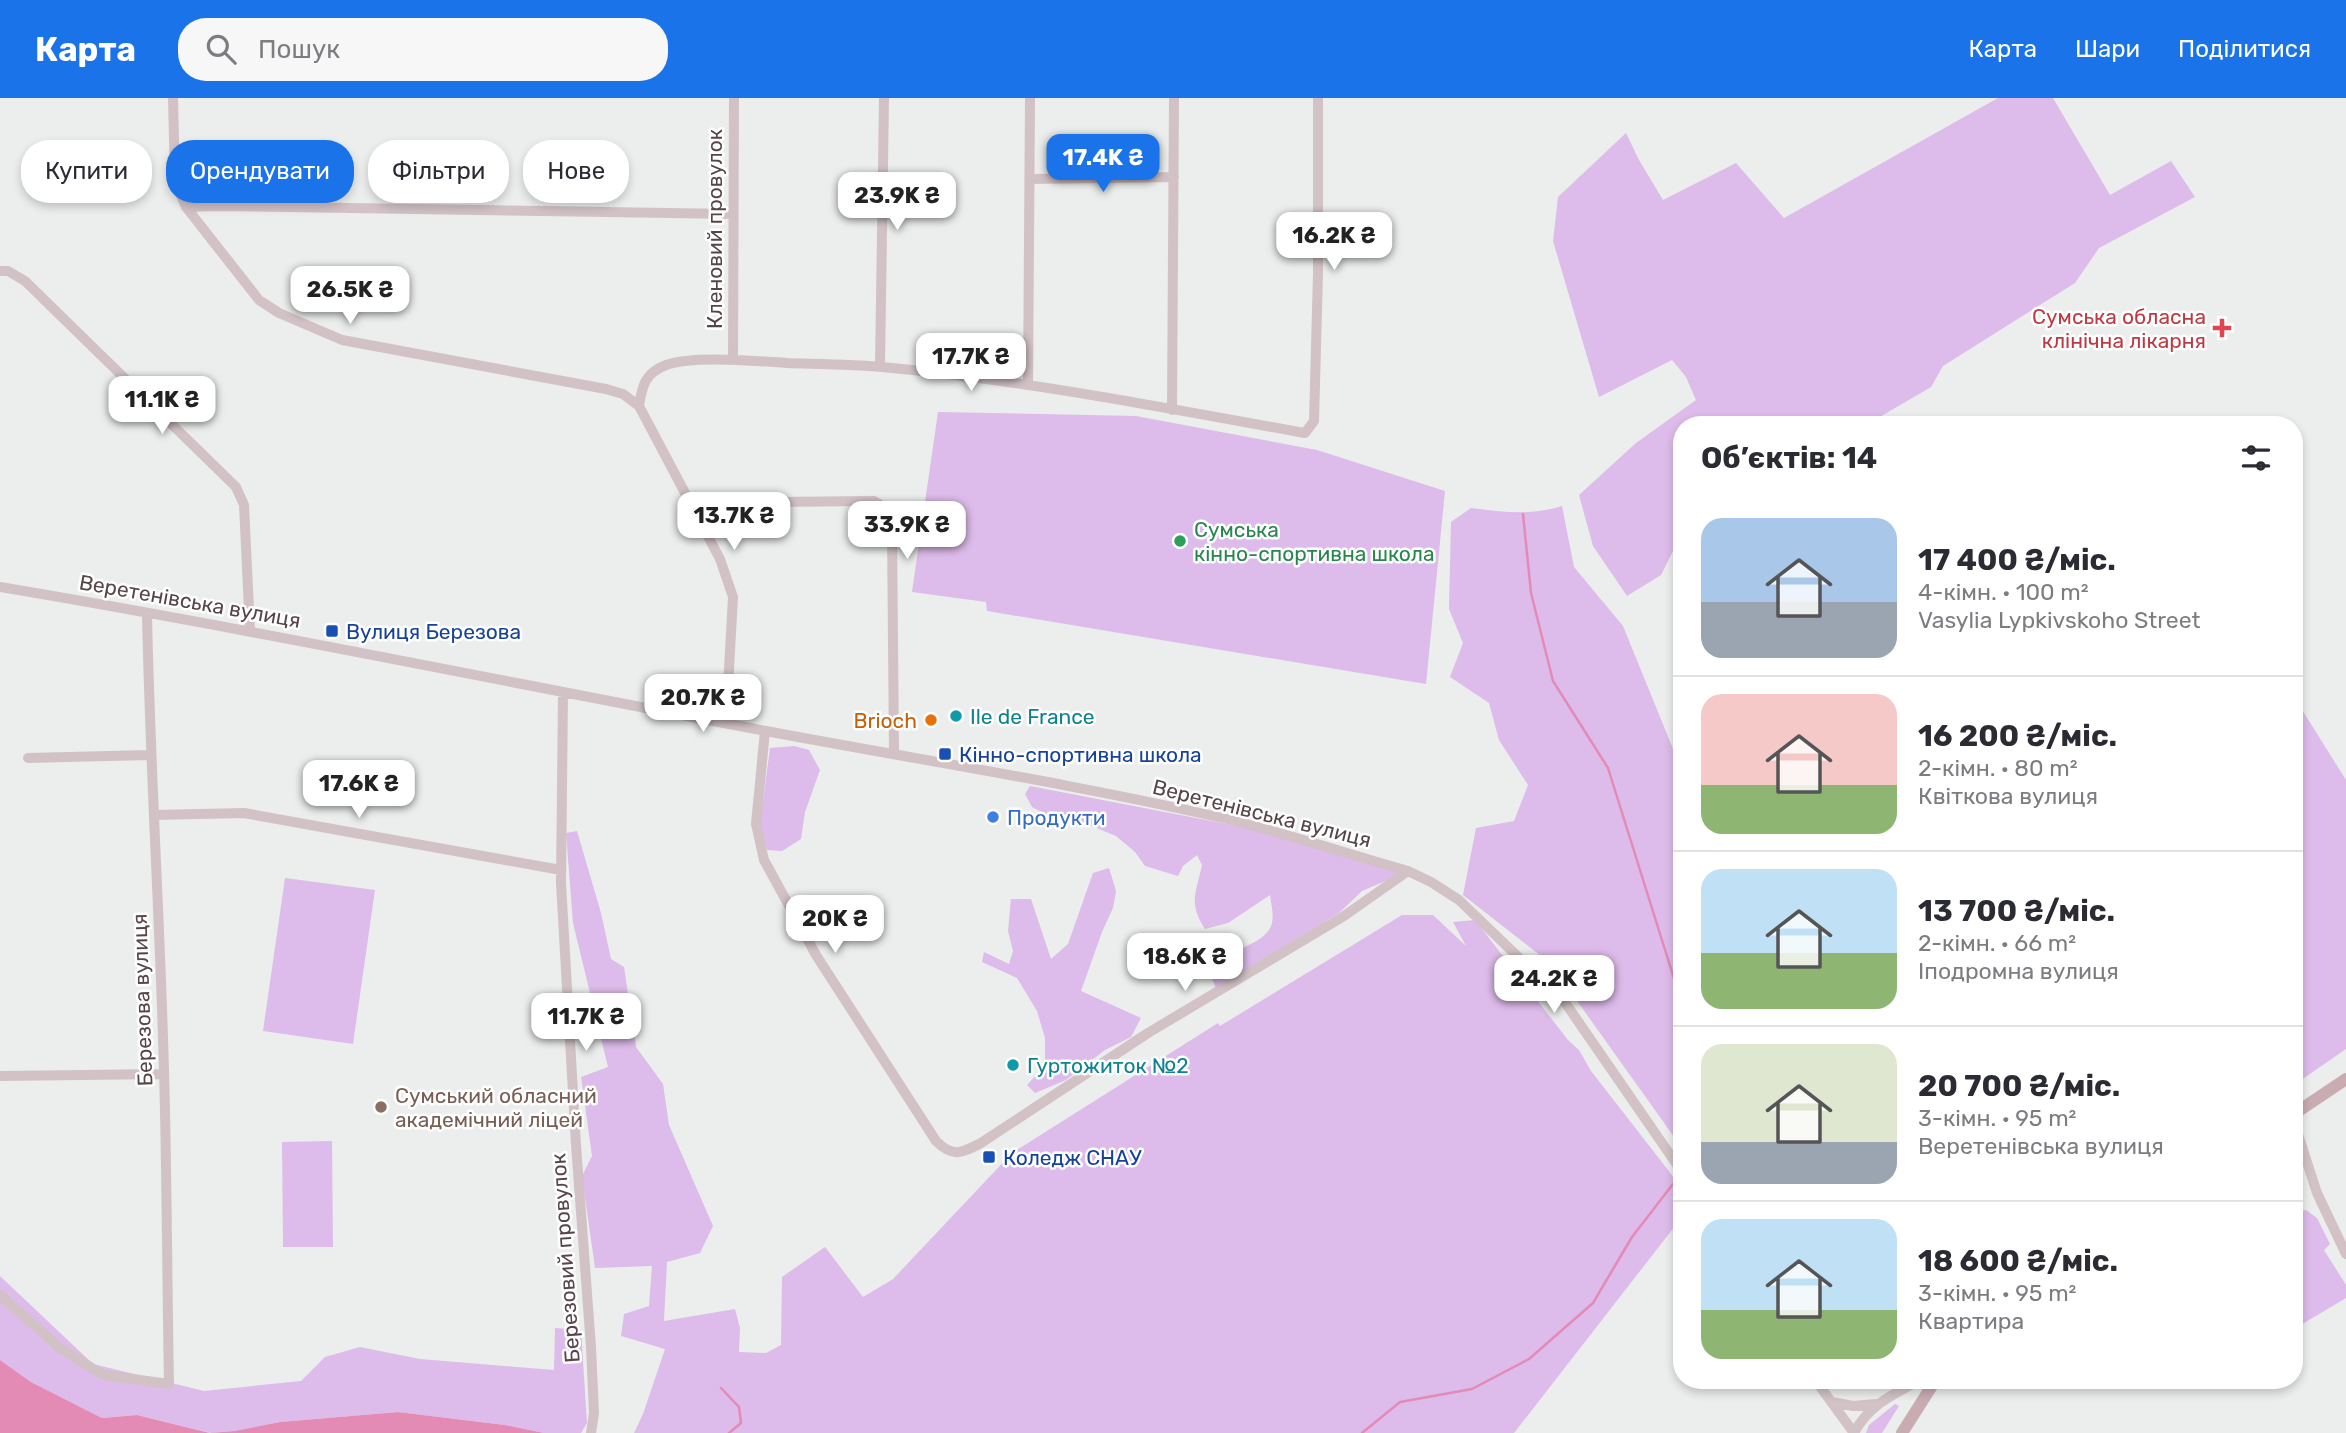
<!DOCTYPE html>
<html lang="uk">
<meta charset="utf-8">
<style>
:root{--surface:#fff;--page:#f7f7f7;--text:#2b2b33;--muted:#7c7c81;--line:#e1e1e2;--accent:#1a73e8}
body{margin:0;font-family:Rubik,sans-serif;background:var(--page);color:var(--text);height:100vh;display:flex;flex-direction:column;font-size:26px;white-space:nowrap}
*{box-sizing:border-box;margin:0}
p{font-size:23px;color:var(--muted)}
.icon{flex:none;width:38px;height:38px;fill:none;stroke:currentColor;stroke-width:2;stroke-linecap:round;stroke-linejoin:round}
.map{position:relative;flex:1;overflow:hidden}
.panel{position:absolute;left:1673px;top:318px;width:630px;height:973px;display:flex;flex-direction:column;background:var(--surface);border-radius:28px;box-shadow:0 4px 10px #0003}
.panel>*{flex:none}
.guide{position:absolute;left:21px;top:42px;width:665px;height:63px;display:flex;gap:14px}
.price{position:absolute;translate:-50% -60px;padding:0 16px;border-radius:14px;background:#fff;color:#222;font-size:23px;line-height:46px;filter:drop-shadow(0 2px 4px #0008)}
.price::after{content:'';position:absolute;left:50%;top:42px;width:21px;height:16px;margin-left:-10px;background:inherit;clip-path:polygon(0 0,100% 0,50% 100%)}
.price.selected{background:var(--accent);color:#fff}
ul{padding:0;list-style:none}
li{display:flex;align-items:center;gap:21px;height:175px;padding:0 28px}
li+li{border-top:2px solid var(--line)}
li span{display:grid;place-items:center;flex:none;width:196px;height:140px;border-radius:21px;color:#555}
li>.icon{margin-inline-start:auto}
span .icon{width:84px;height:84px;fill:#fffc;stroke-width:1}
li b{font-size:30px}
h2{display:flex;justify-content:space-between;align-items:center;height:84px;padding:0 28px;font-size:30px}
.pill{padding:0 24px;border-radius:28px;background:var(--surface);box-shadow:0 4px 10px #0003;font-size:24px;line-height:63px}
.pill.selected{background:var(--accent);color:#fff}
header{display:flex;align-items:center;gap:42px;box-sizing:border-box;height:98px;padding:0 35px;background:var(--accent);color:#fff}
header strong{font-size:33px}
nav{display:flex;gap:38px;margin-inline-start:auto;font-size:24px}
.search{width:490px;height:63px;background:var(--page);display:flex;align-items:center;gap:18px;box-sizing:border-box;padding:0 24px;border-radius:28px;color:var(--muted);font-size:26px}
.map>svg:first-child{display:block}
.green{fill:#ddbbea}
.water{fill:#e48bb5}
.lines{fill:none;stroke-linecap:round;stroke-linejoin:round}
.stream{stroke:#e48bb5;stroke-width:2.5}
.minor{stroke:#d2c2c6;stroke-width:10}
.major{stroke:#c9acb2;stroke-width:12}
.health-dot{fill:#e0444e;stroke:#fff;stroke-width:2.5}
.leisure-dot{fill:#2e9e5b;stroke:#fff;stroke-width:2.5}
.transit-dot{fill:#1a4fb4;stroke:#fff;stroke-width:2.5}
.culture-dot{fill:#0f9aa8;stroke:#fff;stroke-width:2.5}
.food-dot{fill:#e8710a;stroke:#fff;stroke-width:2.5}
.shop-dot{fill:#3f7fe0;stroke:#fff;stroke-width:2.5}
.education-dot{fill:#8d6e63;stroke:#fff;stroke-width:2.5}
.labels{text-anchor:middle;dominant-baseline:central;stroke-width:5;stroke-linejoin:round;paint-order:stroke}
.street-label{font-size:21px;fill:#574549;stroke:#fff}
.health-label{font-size:21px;fill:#be3a42;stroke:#fff;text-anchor:end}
.leisure-label{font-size:21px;fill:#27864d;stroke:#fff;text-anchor:start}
.transit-label{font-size:21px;fill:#164399;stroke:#fff;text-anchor:start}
.culture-label{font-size:21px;fill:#0d838f;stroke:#fff;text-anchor:start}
.food-label{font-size:21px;fill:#c56008;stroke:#fff;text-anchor:end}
.shop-label{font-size:21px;fill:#366cbe;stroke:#fff;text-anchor:start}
.education-label{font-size:21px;fill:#785e54;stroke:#fff;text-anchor:start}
</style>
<header>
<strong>Карта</strong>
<div class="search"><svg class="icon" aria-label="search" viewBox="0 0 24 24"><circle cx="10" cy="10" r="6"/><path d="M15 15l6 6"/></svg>Пошук</div>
<nav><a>Карта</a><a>Шари</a><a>Поділитися</a></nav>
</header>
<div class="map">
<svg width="2346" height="1335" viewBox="0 0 2346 1335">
<rect width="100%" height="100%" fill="#ebeeec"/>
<path class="green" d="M1998 0H2053L2110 97 2171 63 2195 99 2099 150 2075 185 1943 268 1931 289 1866 327H1682V442L1677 445 1661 477 1627 498 1593 448 1579 397 1636 345 1696 302 1686 279 1672 262 1599 299 1553 143 1558 99 1626 35 1639 62 1663 102 1736 65 1784 120Z
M938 314 1136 318 1317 352 1445 393 1426 586 987 513 986 504 912 494Z
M1562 408 1574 469 1623 528 1682 673V1050L1550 865 1463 797 1476 730 1514 723 1528 687 1499 642 1489 605 1450 579 1463 545 1449 511 1451 424 1471 410C1503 414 1531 418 1562 408Z
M2294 599 2346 682V951L2294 987Z
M794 648 809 652 820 672 805 714 801 741 782 753 767 752 760 726 770 650Z
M1030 688 1258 732 1402 776 1362 793 1339 815 1216 890 1212 881C1217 871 1226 863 1234 856 1246 846 1268 842 1272 825 1274 816 1271 806 1270 797L1228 825 1205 831C1188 805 1196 795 1202 767L1197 757 1183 768 1178 778 1145 768 1135 754 1116 738 1070 719 1047 717 1032 709 1025 696Z
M577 733 601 815 611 861 624 869 636 949 663 986 669 1027 713 1128 700 1155 667 1164 664 1223 735 1211 740 1230 739 1254 766 1255 781 1247 782 1179 825 1149 863 1199 893 1181 1012 1055 1218 925 1220 928 1402 817H1433L1466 848 1453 824 1475 822 1568 942 1579 952 1591 973 1682 1090V1119L1514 1335H634L643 1316 665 1251 621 1238 624 1216 649 1208 652 1168 595 1170 582 1078 592 1058 581 979 608 969 573 825 566 735Z
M1109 770 1116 793 1113 810 1102 834 1081 893 1141 920 1131 939 1105 952 1066 982 1035 995 1027 987 1045 968V940L1037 913 1017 880 982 864 984 854 1009 866 1013 853 1008 833 1011 801H1031L1051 861 1068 846 1093 775Z
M285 780 375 792 353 946 263 933Z
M332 1043 333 1149H283L282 1044Z
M2306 1112 2317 1120 2330 1146 2324 1152 2346 1187V1200L2299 1228 2294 1224V1115Z
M0 1178 93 1266 204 1293 301 1283 325 1259 360 1249 420 1261 554 1272 555 1230 581 1232 587 1325 581 1335H544L505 1327 398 1314 280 1324 234 1333 211 1335 137 1317 102 1320 31 1284 0 1262Z
M1895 1306 1899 1308 1882 1335H1866L1869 1327Z"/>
<path class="water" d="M0 1262 31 1284 102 1320 137 1317 210 1335 234 1333 280 1324 398 1314 505 1327 544 1335H0Z"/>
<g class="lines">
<path class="stream" d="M1523 416 1531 495 1553 583 1608 670 1682 906
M721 1290 739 1309 741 1325 729 1335
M1362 1335 1400 1304 1472 1291 1529 1261 1593 1205 1632 1139 1673 1086"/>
<path class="minor" d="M173 0 175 84 186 109 259 202 279 215 342 242 606 291 623 296 639 308 720 461 733 499 726 625
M1031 81 1174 79
M186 109 217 108 733 116
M0 173H8L25 183 236 389 244 407 250 533
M733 262 734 0
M880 268 884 0
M1028 286 1030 0
M639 308C642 288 645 275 666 267 694 257 755 263 787 265 818 266 851 266 882 269 1024 282 1165 310 1305 335L1314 323 1318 175V0
M1172 312 1174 0
M774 404 874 403 888 412 892 432 894 655
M0 489C256 532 511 585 766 633 920 662 1075 686 1227 721 1288 736 1348 756 1408 773L1431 784 1459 802 1564 903 1682 1074
M563 595 561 785 576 1047 591 1249 594 1315 591 1335
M765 633 756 726 764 762 816 857 936 1043C953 1060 962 1055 981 1045L1148 935 1344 818 1408 773
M28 660 150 657
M154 717 244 715 561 772
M0 978 164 976
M2294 1024 2317 1095 2346 1156
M0 1197 60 1250 103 1277 169 1286C167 1182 167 1077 164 973 160 820 150 669 147 516
M1816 1283 1854 1335
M1832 1304 1853 1308 1876 1306
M1854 1335C1869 1307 1892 1297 1918 1283"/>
<path class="major" d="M2294 1016 2346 981
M1902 1335 1935 1283"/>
</g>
<path class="health-dot" d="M2218.5 219.5h7v7h7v7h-7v7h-7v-7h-7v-7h7z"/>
<circle class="leisure-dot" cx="1180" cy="443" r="7"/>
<g class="transit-dot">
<rect x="325" y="526" width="14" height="14" rx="3.5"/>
<rect x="938" y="649" width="14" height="14" rx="3.5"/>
<rect x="982" y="1052" width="14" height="14" rx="3.5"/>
</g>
<g class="culture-dot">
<circle cx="956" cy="618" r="7"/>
<circle cx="1013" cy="967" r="7"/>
</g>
<circle class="food-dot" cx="931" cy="622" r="7"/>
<circle class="shop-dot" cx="993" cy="719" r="7"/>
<circle class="education-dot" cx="381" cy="1009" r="7"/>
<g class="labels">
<g class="street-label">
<text transform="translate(714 131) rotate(-90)">Кленовий провулок</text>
<text transform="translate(190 503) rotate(10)">Веретенівська вулиця</text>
<text transform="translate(1262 715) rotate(14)">Веретенівська вулиця</text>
<text transform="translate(142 902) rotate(-92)">Березова вулиця</text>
<text transform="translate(565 1160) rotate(-94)">Березовий провулок</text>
</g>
<g class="health-label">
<text x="2206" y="218">Сумська обласна<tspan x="2206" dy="24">клінічна лікарня</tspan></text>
</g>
<g class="leisure-label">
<text x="1194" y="431">Сумська<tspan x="1194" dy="24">кінно-спортивна школа</tspan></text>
</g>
<g class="transit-label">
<text x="346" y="533">Вулиця Березова</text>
<text x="959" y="656">Кінно-спортивна школа</text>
<text x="1003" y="1059">Коледж СНАУ</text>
</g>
<g class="culture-label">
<text x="970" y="618">Ile de France</text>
<text x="1027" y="967">Гуртожиток №2</text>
</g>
<g class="food-label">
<text x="917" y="622">Brioch</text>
</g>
<g class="shop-label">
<text x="1007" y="719">Продукти</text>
</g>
<g class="education-label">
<text x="395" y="997">Сумський обласний<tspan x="395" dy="24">академічний ліцей</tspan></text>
</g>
</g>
</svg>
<b class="price selected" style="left:1103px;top:96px">17.4K ₴</b>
<b class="price" style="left:897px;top:134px">23.9K ₴</b>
<b class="price" style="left:1334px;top:174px">16.2K ₴</b>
<b class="price" style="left:350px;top:228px">26.5K ₴</b>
<b class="price" style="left:971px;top:295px">17.7K ₴</b>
<b class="price" style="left:162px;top:338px">11.1K ₴</b>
<b class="price" style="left:734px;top:454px">13.7K ₴</b>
<b class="price" style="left:907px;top:463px">33.9K ₴</b>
<b class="price" style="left:703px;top:636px">20.7K ₴</b>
<b class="price" style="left:359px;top:722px">17.6K ₴</b>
<b class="price" style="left:835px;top:857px">20K ₴</b>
<b class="price" style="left:1185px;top:895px">18.6K ₴</b>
<b class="price" style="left:1554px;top:917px">24.2K ₴</b>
<b class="price" style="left:586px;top:955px">11.7K ₴</b>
<div class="guide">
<a class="pill">Купити</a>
<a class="pill selected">Орендувати</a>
<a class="pill">Фільтри</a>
<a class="pill">Нове</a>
</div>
<section class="panel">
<h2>Об’єктів: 14<svg class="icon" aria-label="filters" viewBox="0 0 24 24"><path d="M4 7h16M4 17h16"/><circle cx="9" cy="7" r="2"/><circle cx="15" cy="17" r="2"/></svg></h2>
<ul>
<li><span style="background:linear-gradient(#a9c7e8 60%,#9aa5b1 0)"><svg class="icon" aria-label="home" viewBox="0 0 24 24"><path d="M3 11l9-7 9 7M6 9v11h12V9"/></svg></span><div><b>17 400 ₴/міс.</b><p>4-кімн. · 100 m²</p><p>Vasylia Lypkivskoho Street</p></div></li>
<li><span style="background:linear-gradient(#f6c9c9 65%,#8fb573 0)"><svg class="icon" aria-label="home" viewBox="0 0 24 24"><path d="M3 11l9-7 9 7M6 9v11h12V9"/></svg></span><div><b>16 200 ₴/міс.</b><p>2-кімн. · 80 m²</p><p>Квіткова вулиця</p></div></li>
<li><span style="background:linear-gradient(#bfe0f5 60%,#8fb573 0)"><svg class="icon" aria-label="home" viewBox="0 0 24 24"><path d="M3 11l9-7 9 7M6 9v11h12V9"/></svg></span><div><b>13 700 ₴/міс.</b><p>2-кімн. · 66 m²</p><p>Іподромна вулиця</p></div></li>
<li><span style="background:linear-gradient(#dfe7d0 70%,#9aa5b1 0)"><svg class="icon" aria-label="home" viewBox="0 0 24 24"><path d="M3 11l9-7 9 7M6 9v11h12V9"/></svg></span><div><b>20 700 ₴/міс.</b><p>3-кімн. · 95 m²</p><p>Веретенівська вулиця</p></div></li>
<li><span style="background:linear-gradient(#bfe0f5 65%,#8fb573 0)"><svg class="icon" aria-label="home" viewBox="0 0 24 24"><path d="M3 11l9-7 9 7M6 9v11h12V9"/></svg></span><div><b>18 600 ₴/міс.</b><p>3-кімн. · 95 m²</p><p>Квартира</p></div></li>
</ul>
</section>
</div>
